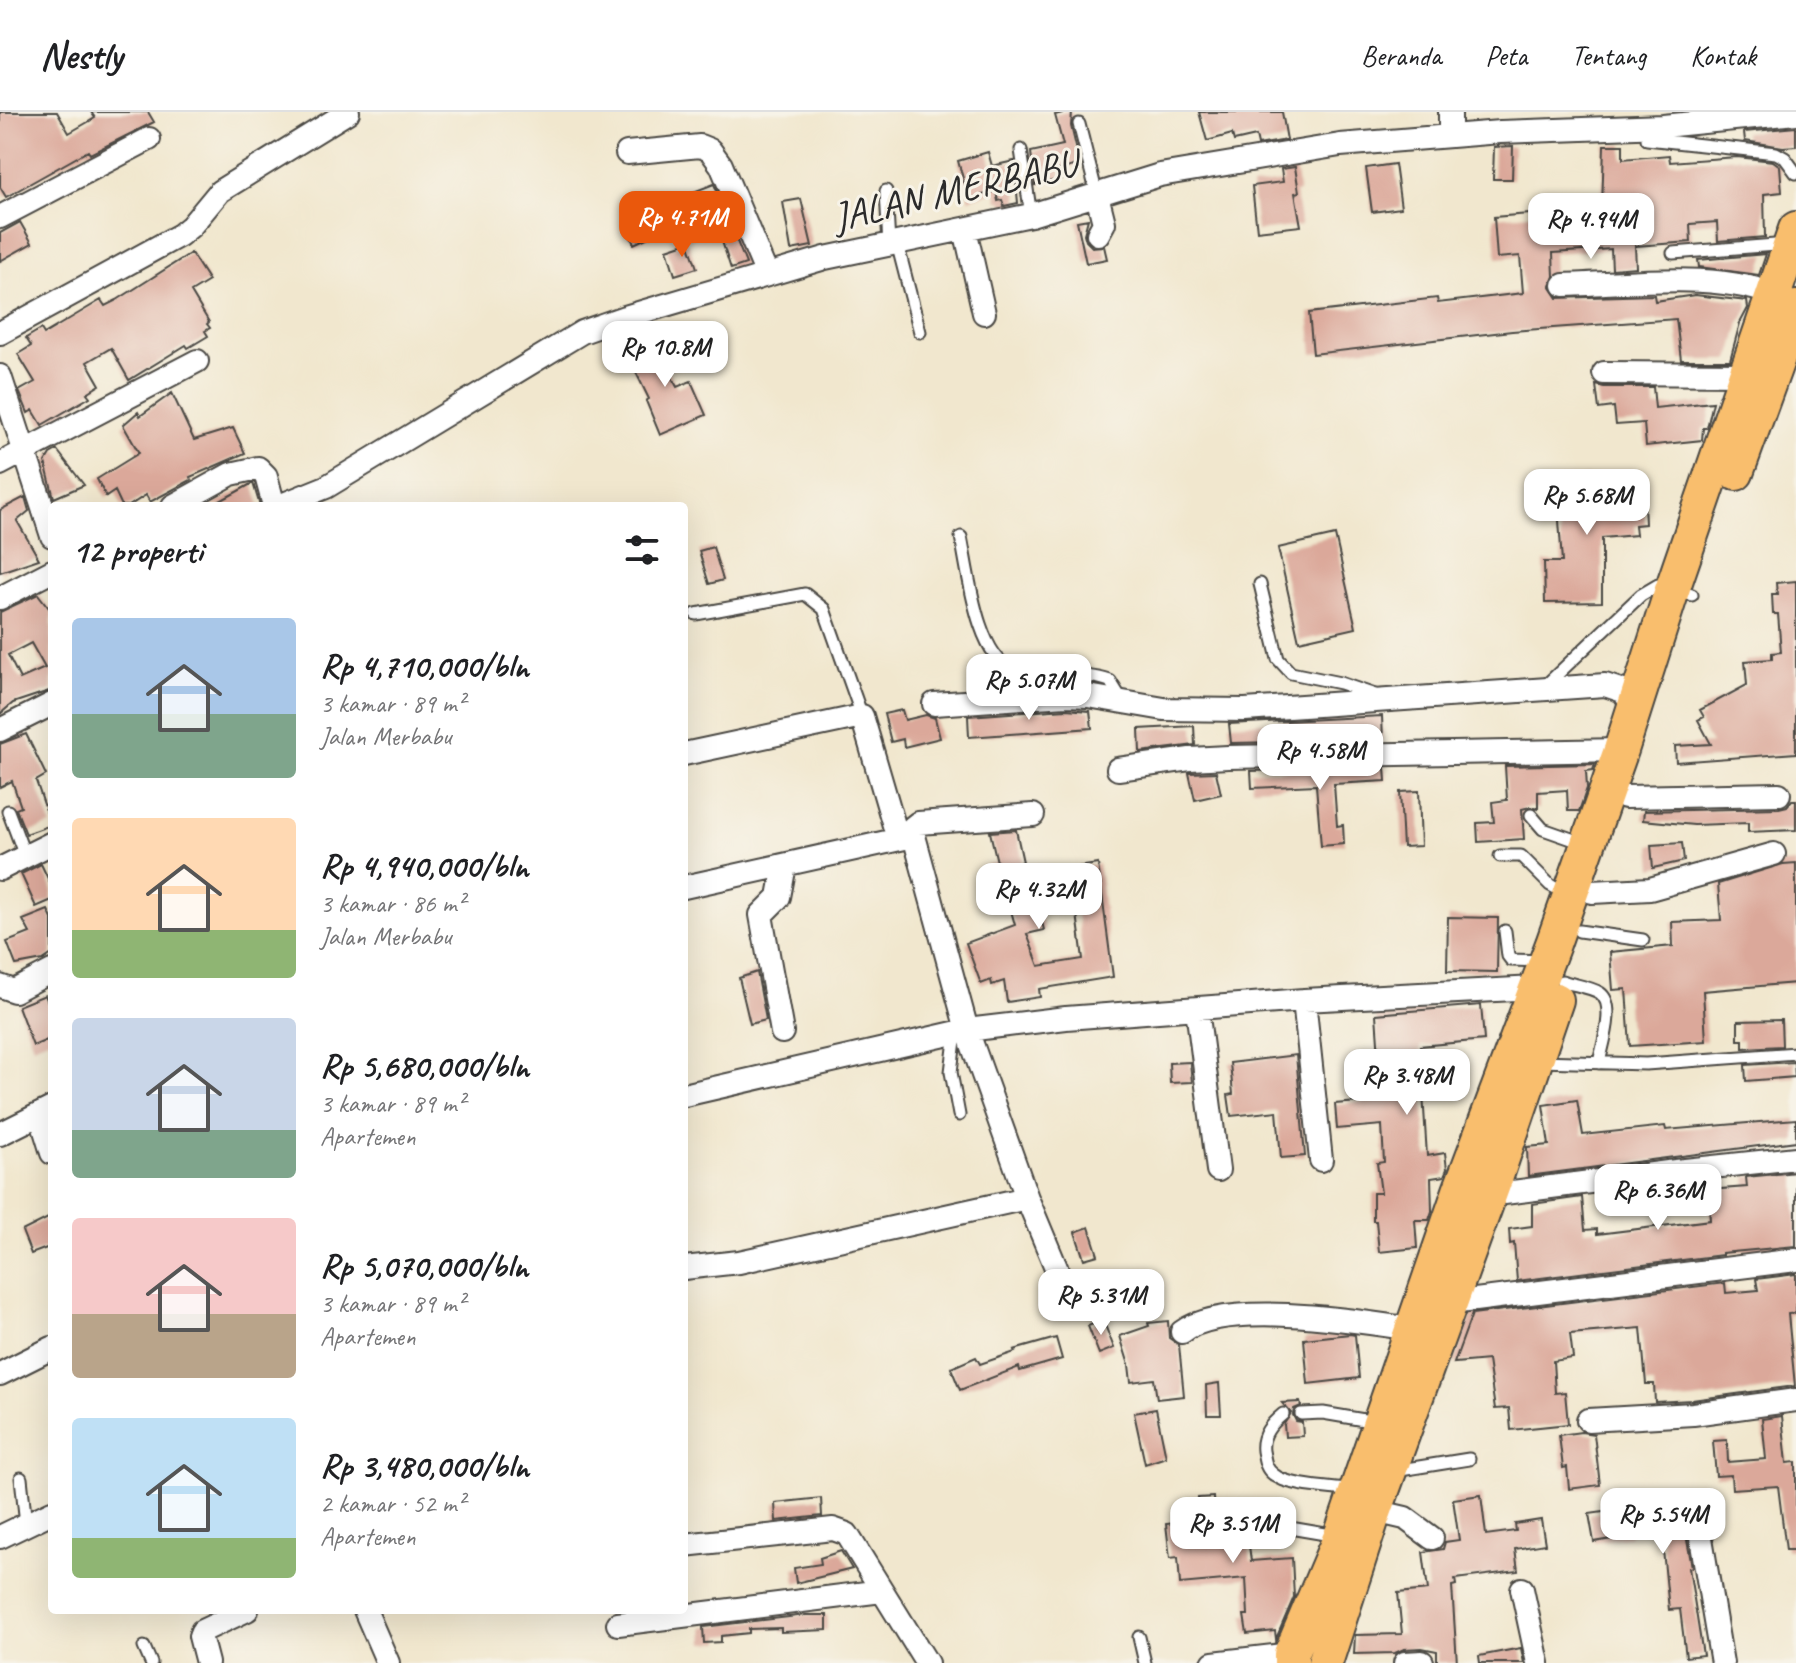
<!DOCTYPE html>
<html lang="id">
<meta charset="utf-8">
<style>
:root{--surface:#fff;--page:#f2f2f2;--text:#202124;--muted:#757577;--line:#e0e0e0;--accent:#ea580c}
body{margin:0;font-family:Caveat,sans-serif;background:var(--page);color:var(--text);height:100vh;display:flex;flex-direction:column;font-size:30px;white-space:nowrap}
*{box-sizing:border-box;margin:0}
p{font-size:26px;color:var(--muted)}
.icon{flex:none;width:44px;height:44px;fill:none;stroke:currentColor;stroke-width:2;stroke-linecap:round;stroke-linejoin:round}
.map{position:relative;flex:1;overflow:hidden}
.drawer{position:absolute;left:48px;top:390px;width:640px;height:1112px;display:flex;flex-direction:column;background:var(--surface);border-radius:8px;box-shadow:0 8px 32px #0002}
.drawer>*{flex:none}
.price{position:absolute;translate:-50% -68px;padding:0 18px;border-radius:16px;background:#fff;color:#222;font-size:26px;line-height:52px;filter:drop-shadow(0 2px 4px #0008)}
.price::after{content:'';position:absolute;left:50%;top:48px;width:24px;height:18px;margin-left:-12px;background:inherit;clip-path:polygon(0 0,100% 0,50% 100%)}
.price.active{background:var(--accent);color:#fff}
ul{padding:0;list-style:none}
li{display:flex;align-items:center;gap:24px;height:200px;padding:0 24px}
li span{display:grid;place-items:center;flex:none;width:224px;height:160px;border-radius:8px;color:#555}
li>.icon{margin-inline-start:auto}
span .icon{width:96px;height:96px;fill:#fffc;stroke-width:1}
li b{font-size:34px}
h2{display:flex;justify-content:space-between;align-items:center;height:96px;padding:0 24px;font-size:34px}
header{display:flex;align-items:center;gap:48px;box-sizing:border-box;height:112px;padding:0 40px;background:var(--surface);border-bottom:2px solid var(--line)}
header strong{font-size:38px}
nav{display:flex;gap:44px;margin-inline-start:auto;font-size:28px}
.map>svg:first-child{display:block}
.building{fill:#dba89a;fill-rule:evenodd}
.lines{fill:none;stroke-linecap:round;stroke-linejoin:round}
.lane-casing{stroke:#494743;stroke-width:15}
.street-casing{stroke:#494743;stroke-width:26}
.primary-casing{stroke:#494743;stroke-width:38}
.lane{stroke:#fff;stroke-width:11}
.street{stroke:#fff;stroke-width:22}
.primary{stroke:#f9be6d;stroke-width:34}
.labels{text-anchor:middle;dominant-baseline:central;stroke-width:6;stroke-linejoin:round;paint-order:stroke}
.street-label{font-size:40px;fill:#2b2b2b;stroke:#f7f3e8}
</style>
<header>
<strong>Nestly</strong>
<nav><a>Beranda</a><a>Peta</a><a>Tentang</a><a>Kontak</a></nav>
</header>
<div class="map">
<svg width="1796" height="1551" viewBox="0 0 1796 1551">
<rect width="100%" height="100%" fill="#f7f3e8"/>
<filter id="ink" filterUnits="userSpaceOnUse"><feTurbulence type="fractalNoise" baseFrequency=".0125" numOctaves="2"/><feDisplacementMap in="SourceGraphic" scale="16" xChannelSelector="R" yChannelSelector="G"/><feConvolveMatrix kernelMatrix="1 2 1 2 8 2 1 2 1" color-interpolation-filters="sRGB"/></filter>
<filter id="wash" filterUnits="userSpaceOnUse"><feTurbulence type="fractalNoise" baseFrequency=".006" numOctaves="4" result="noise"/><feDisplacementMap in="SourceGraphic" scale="32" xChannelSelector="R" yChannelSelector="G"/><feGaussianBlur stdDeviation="1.8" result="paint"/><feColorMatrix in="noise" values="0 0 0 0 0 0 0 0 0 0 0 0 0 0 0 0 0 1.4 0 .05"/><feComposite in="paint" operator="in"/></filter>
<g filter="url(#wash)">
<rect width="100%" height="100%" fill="#f1e7ce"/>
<g id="blocks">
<path class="building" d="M0 0H57L69 21 95 6 91 0H148L154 10 90 42 88 39 6 85 0 75Z
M1066 0H1072L1071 14 1080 52 1060 58 1062 67 1035 73 1031 40 1063 33 1055 3Z
M1199 0H1282L1287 28 1258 33 1256 24 1234 29 1232 22 1207 29Z
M1796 15V34L1783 35 1745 29 1744 20Z
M1604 33H1623V47L1669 43 1670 50 1737 45 1773 49 1780 54 1782 80 1764 82 1765 125 1718 129 1717 110 1690 112 1691 130 1635 134 1636 155 1612 157 1611 137 1553 141 1554 164 1550 174 1558 186 1654 183 1655 189 1695 183 1747 189 1748 196 1740 211 1730 248H1681L1676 207 1512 219 1313 242 1309 201 1437 186 1438 191 1523 181 1520 144 1497 146 1494 105 1602 96Z
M1513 34 1512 67H1493L1494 35Z
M988 40 992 54 1014 49 1018 91 1004 94 1002 88 998 89 996 79 969 87 958 49Z
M1395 52 1401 96 1372 100 1366 56Z
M1295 55 1299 80 1295 81 1301 114 1257 119 1252 74 1283 70 1281 57Z
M714 72 746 152 731 157 718 117 690 127 675 87Z
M801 87 812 134 791 138 783 90Z
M645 107 653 123 634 132 626 115Z
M1088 107 1084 122 1086 129 1092 135 1104 134 1107 147 1086 151 1077 109Z
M20 110 32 131 0 149V121Z
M688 130 697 156 675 163 667 137Z
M191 141 209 169 191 180 209 210 207 212 210 216 205 219 208 224 188 236 186 233 129 268 111 236 87 250 100 273 87 281 90 285 42 313 33 298 28 301 19 279 35 270 18 242 31 234 26 226 41 217 44 222 101 188 105 194 117 188Z
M1766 142 1759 163 1699 155 1698 148Z
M650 227 652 232 662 227 670 245 663 249 677 275 691 269 706 303 660 323 646 289 649 287 628 244 638 239 635 234Z
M1596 273 1604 275H1653L1655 296 1713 290 1707 316H1703L1702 328 1646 334 1644 311 1616 313 1614 295 1599 297Z
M172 281 194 328 233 316 245 341 190 365 191 368 150 390 146 383 129 394H122L115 379 106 385 97 367 139 341 123 313 138 300 140 304Z
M57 338 84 373 54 386 45 350 50 342Z
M1602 363 1603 382 1631 380 1632 392 1644 391 1645 412 1635 413 1636 423 1602 426V490L1545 491 1544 450H1562L1556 367Z
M253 371 260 394H211L251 372Z
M25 385 29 399 17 409 39 447 0 460V398Z
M1335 423 1356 516 1299 529 1278 436Z
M713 435 723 468 709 472 699 439Z
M1796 469V641L1676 650 1675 634 1711 632 1698 608 1704 605 1700 598 1747 573 1745 549 1772 547V541L1781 540 1778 502H1773L1772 482H1777L1776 471Z
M38 482 52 500V578L13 591 0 602V500ZM31 531 45 556 20 567 8 543Z
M1066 597 1090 599 1092 616 969 625 968 604Z
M902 598 905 608 926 603 935 606 940 626 904 635 903 627 891 630 884 602Z
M1382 604 1383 628 1231 631 1229 612Z
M1194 614 1195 633 1140 640 1139 617Z
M26 622 46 663 36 669 51 713 26 722 16 697 21 695 12 669 0 675V632Z
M1595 652 1593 658 1586 659 1587 676 1579 699H1568L1567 678 1538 680V697L1530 695 1522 697 1524 727 1478 730 1477 711 1494 710 1492 690 1507 688 1505 654Z
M1385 656 1386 669 1334 672 1337 714 1343 713 1344 732 1321 734 1316 673 1252 676 1251 659Z
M1216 660 1221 682 1195 688 1189 661Z
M1419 679 1421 734 1403 735 1400 680Z
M1792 688H1796V718L1748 720V711L1694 713 1643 708 1644 699 1779 696 1787 694Z
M1016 718 1023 750 1015 752 1027 792 1037 790 1044 818 1027 822 1039 854 1083 847 1071 756 1098 752 1113 865 1039 877 1040 885 1007 890 1004 869 992 873 991 868 981 872 966 831 1015 813 1006 781 994 785 984 754 997 750 990 720Z
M1682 731 1684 749 1653 756 1651 733Z
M1796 751V871L1703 879 1706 929 1630 934 1626 877 1613 878 1610 840 1673 834 1672 810 1721 808 1718 772 1783 752Z
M41 752 52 775V788L36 795 21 762Z
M48 798 52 807V842L43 848 16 853 7 830 30 821 23 808Z
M1448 805 1498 806 1497 860 1447 859Z
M757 860 766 908 750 912 739 866Z
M45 883 52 899V926L33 934 18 894Z
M1481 893 1484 928 1420 934 1427 1044 1445 1041 1447 1057 1444 1064 1431 1066 1432 1099 1429 1108H1415L1417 1136 1379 1140 1376 1109H1373V1081H1381L1377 1051 1384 1050 1382 1013 1337 1017 1335 992 1382 988 1376 902Z
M1781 908 1782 934 1743 936V928H1738V909Z
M1296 943 1305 1044 1281 1046 1277 999 1231 1004 1228 983 1233 982 1230 951Z
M1190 950 1192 970 1170 971 1169 951Z
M1794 950 1795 965 1746 969 1745 953Z
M1577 988 1583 1023 1665 1014 1666 1018 1796 1007V1029L1528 1064 1527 1035 1549 1033 1543 993Z
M1796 1060V1134L1722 1141V1143L1517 1169 1514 1131 1510 1132 1509 1117 1532 1114V1092L1582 1085 1585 1118 1597 1117V1122L1710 1108 1708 1078 1747 1075 1746 1065Z
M52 1104V1134L31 1142 22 1119Z
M1089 1115 1098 1143 1084 1147 1075 1120Z
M1796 1162V1201L1788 1202 1795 1274 1692 1288 1655 1290 1654 1272H1646L1641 1216 1570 1222 1573 1246 1553 1249 1555 1281 1565 1280 1568 1312 1511 1318 1509 1296 1495 1297 1488 1248 1454 1251 1472 1202 1725 1171 1726 1181 1758 1178 1756 1167Z
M1103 1208 1114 1236 1099 1242 1088 1214Z
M1168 1209 1169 1226 1179 1233 1184 1284 1157 1287 1154 1267 1131 1270 1129 1253 1120 1224 1149 1214 1148 1211Z
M1350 1222 1355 1223 1359 1266 1308 1272 1304 1227Z
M1056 1226 1062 1247 1020 1259 1019 1255 960 1278 951 1256 976 1245 980 1252 1015 1240 1014 1238Z
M1219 1271 1221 1303H1207L1206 1273Z
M1300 1290 1301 1294 1294 1297 1293 1303 1296 1309 1302 1310 1303 1324 1285 1325 1284 1312 1291 1301 1282 1291Z
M1156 1297 1166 1345 1145 1352 1134 1301Z
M1782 1304 1787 1351 1796 1350V1438H1786L1778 1374 1732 1377 1731 1363 1716 1364 1713 1329 1727 1328 1728 1350 1766 1347 1762 1307Z
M1581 1320 1594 1322 1600 1373 1569 1377 1567 1355 1563 1356 1559 1323Z
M1481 1383 1486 1423 1516 1419 1515 1412 1541 1408 1545 1432 1515 1437 1518 1459 1455 1467 1456 1473 1452 1474 1457 1551H1437V1539L1422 1536 1404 1537 1395 1541 1354 1542 1355 1523 1402 1522 1398 1481 1428 1478 1423 1440 1443 1437 1445 1430 1459 1428 1453 1387Z
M1213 1385 1214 1406 1245 1403 1251 1449 1292 1446 1294 1485 1276 1527 1275 1519 1247 1522 1244 1503H1248L1246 1466 1180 1472 1178 1445 1170 1446 1166 1412 1199 1408 1198 1386Z
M821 1386 822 1404 776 1409 775 1391Z
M1689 1388 1691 1415 1687 1428 1692 1455 1689 1456 1703 1543 1686 1545 1680 1497 1669 1498 1661 1418 1656 1419 1655 1406 1628 1411 1630 1424 1594 1430 1589 1402Z
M841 1439 852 1457 796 1471 794 1456 821 1452 820 1446Z
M806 1503H827V1518L781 1520V1516L749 1517V1521L721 1524V1530L704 1531 703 1515Z
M1521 1536 1524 1551H1480L1479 1544Z"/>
</g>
</g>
<g filter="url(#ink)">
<use href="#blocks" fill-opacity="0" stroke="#494743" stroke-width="2"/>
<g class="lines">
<defs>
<path id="lane" d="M1079 12 1097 83
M1647 27 1776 41 1785 46 1796 61
M1021 38 1031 103
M886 79 889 133
M897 131 920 220
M1673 141 1788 132
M961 425C968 458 977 546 1013 557 1045 566 1080 559 1110 569L1123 590
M1260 472 1278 547 1291 561 1340 571 1375 583
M696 502 805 482 824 497 862 604
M1545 574 1641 483 1658 473 1692 483
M8 699 25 744
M1531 703 1543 717 1586 732
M1500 744H1521L1550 773 1568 783
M1505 819 1508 844 1511 848 1544 849
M1579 819 1643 828
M1562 869C1573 873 1591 875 1600 881 1617 893 1602 934 1599 951
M956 920 951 960 959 1003
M1539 949 1646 952 1796 941
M1283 1302C1271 1312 1261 1323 1263 1339 1265 1348 1265 1356 1273 1362 1287 1375 1335 1376 1354 1379
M1301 1302 1323 1301 1376 1310
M1394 1359 1469 1347
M21 1366 26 1412
M1290 1416 1337 1424
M1139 1525 1145 1551
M144 1535 151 1551"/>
<path id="street" d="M1450 24V0
M627 41 700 34 710 38 721 53 767 163
M1097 83 1104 111 1098 122
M0 105 149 27
M965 117 984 201
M1564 173C1635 171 1717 158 1784 186
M0 221 180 123 191 114 220 79 348 0
M1604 261 1746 262
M0 264 52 424
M0 352 197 249
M173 394 231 362 258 356 266 364 274 394
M279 394 326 375 582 220 625 205 825 146 1031 103 1160 63 1340 33 1500 20 1663 14 1796 1
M0 486 52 459
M934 592 1066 583 1088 584 1164 597 1245 598 1605 573 1623 579 1635 597
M0 618 52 592
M684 642 862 604 898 727
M1118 657 1190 647 1228 645 1621 638
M1625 685 1779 682
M1033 703 918 711 913 715 914 724 967 918 1027 1086 1065 1177 1069 1183 1079 1186 1137 1173
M0 757 52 731
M684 775 909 725
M1592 780 1650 777 1774 742
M0 874 14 879 52 859
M1304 888 1321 1048
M1197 897 1218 1058
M782 920 761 803 779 785 785 753
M684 983 967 918 1066 906 1304 888 1536 876
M40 1002 52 1041
M0 1022 52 996
M1480 1082 1489 1083 1676 1059 1796 1046
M684 1156 739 1150 1027 1086
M1451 1191 1796 1148
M1182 1220C1224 1187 1359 1209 1412 1217
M0 1262 52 1236
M1588 1308 1693 1302 1796 1288
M1375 1399 1405 1406 1432 1426
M0 1425 52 1400
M1701 1426 1722 1551
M684 1433 833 1417 847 1422 927 1551
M1522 1477 1538 1551
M365 1498 388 1551
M618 1512 882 1479
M207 1551 200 1524 202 1519 247 1498
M1213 1551 1291 1542
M1405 1551 1422 1550"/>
<path id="primary" d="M1736 361 1796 196
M1291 1551V1542L1341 1424 1460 1079 1553 832 1621 638 1672 478 1796 117
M1325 1551 1371 1409 1496 1064 1556 888"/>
</defs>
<use href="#lane" class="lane-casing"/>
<use href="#street" class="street-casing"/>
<use href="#primary" class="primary-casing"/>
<use href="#lane" class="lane"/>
<use href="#street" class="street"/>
<use href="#primary" class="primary"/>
</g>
</g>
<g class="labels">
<g class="street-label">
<text transform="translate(955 78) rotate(-13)">JALAN MERBABU</text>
</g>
</g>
</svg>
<b class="price active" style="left:682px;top:147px">Rp 4.71M</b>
<b class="price" style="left:1591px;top:149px">Rp 4.94M</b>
<b class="price" style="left:665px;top:277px">Rp 10.8M</b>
<b class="price" style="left:1587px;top:425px">Rp 5.68M</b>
<b class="price" style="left:1029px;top:610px">Rp 5.07M</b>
<b class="price" style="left:1320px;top:680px">Rp 4.58M</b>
<b class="price" style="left:1039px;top:819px">Rp 4.32M</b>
<b class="price" style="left:1407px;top:1005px">Rp 3.48M</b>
<b class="price" style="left:1658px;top:1120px">Rp 6.36M</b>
<b class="price" style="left:1101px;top:1225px">Rp 5.31M</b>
<b class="price" style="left:1663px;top:1444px">Rp 5.54M</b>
<b class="price" style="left:1233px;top:1453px">Rp 3.51M</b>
<section class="drawer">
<h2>12 properti<svg class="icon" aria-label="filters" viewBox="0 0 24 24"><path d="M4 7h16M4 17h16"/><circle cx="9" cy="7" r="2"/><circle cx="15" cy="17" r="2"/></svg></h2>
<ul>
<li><span style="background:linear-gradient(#a9c7e8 60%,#7fa58c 0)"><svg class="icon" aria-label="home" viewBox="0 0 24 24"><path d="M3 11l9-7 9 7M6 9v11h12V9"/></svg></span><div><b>Rp 4,710,000/bln</b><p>3 kamar · 89 m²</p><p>Jalan Merbabu</p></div></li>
<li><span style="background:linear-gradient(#ffd9b3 70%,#8fb573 0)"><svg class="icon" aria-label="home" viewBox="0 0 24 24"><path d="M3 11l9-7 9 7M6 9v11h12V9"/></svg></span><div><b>Rp 4,940,000/bln</b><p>3 kamar · 86 m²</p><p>Jalan Merbabu</p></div></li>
<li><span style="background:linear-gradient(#c9d6e8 70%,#7fa58c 0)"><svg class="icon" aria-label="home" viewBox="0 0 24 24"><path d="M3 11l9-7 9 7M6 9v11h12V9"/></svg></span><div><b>Rp 5,680,000/bln</b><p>3 kamar · 89 m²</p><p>Apartemen</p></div></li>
<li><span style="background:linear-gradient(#f6c9c9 60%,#b9a48a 0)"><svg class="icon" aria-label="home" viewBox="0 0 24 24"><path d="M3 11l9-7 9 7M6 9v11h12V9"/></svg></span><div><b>Rp 5,070,000/bln</b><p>3 kamar · 89 m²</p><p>Apartemen</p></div></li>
<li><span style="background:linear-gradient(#bfe0f5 75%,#8fb573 0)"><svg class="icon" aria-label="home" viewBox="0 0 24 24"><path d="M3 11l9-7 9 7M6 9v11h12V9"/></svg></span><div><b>Rp 3,480,000/bln</b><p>2 kamar · 52 m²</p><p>Apartemen</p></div></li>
</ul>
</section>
</div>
